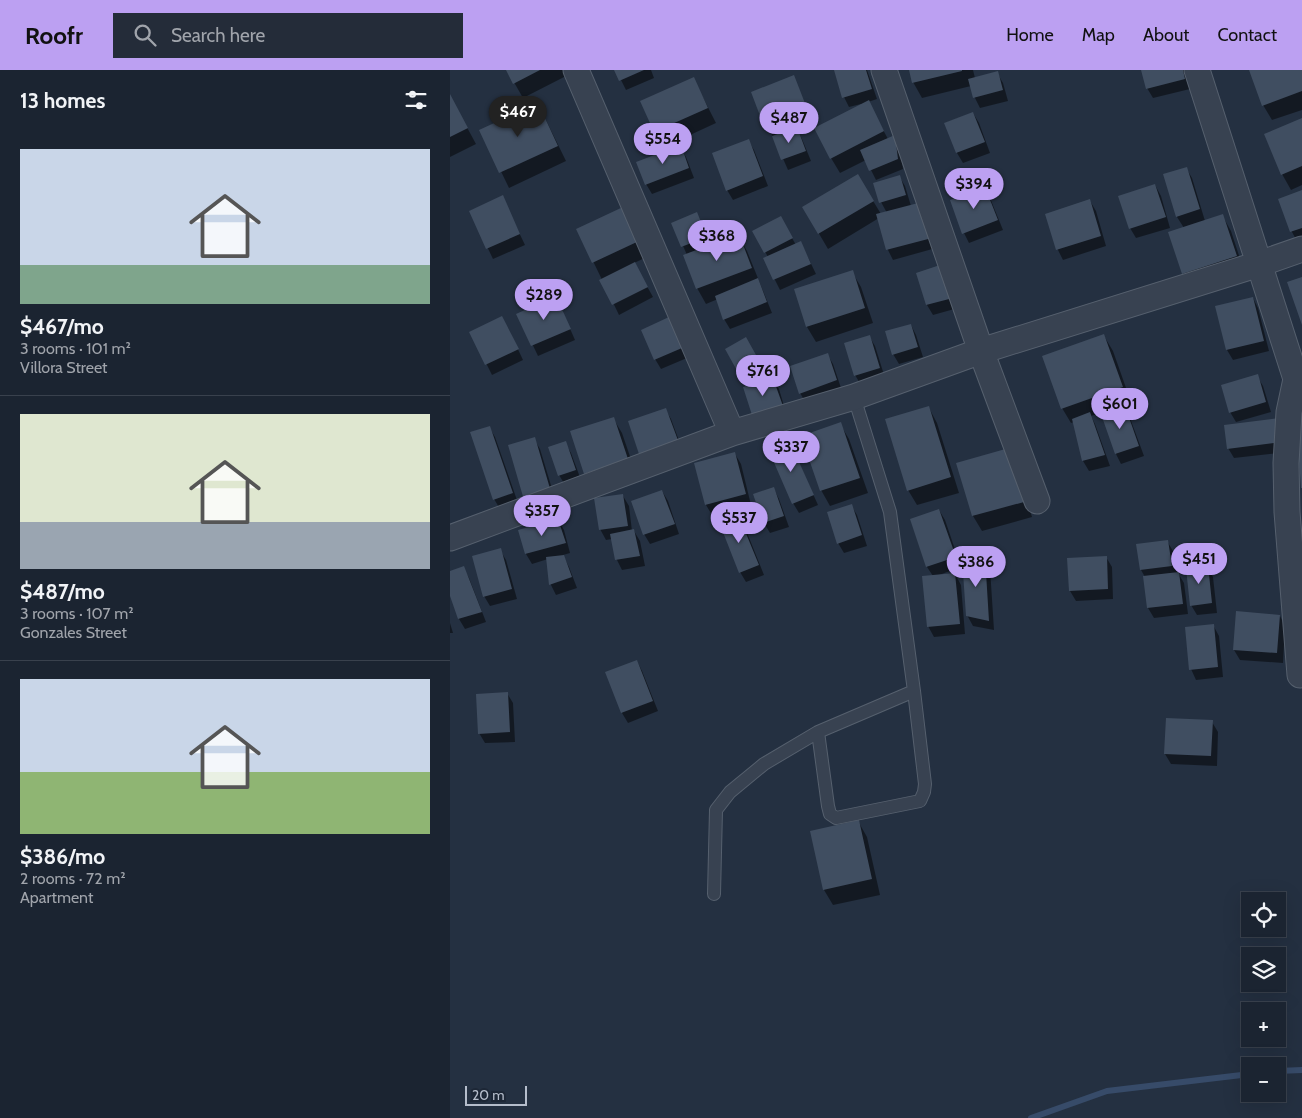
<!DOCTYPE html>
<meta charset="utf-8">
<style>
:root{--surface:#1b2431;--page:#242c39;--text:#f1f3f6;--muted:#a0a4ab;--line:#39414d;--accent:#bca0f2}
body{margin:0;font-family:Cabin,sans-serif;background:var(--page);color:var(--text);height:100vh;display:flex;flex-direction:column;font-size:19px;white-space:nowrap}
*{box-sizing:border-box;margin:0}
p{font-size:16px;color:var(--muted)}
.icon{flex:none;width:28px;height:28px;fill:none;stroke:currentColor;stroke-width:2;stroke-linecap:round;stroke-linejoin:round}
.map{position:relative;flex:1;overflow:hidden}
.side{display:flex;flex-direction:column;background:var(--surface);width:450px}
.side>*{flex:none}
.tools{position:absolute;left:791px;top:822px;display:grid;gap:10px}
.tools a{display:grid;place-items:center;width:45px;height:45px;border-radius:0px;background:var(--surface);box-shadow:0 5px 20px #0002,0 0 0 1px var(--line);font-size:25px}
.scale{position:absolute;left:15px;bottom:12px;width:62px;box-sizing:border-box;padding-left:5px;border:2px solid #b5bdcb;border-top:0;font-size:14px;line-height:18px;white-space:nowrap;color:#b5bdcb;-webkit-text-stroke:4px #1d2736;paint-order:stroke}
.price{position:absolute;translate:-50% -42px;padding:0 11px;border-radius:18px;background:var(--accent);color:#111;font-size:16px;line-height:32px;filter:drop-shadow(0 1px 2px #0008)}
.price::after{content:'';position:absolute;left:50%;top:30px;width:15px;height:11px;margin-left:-8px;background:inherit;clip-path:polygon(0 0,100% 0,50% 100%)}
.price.active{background:#222;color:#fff}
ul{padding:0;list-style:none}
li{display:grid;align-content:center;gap:10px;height:265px;padding:0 20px}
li+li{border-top:1px solid var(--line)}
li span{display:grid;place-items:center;height:155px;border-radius:0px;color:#555}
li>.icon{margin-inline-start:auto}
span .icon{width:90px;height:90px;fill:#fffc;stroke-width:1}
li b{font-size:21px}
h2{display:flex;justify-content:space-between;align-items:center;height:60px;padding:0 20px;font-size:21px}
header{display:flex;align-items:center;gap:30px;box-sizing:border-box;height:70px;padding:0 25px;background:var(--accent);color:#111}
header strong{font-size:24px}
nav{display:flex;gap:28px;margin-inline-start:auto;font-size:18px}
.search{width:350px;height:45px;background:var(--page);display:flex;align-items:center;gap:12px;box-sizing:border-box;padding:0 18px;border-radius:0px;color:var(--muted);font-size:19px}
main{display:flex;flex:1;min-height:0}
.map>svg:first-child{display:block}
.shadow{fill:#0007}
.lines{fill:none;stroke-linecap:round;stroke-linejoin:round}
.stream{stroke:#374b69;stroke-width:6}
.building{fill:#404e61}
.service-casing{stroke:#56606e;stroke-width:14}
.minor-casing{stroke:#56606e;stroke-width:27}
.service{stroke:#384251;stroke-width:12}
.minor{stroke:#384251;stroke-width:25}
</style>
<header>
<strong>Roofr</strong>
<div class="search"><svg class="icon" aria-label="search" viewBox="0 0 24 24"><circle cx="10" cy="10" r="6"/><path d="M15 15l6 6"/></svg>Search here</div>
<nav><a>Home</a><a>Map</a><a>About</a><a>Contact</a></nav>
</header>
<main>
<section class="side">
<h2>13 homes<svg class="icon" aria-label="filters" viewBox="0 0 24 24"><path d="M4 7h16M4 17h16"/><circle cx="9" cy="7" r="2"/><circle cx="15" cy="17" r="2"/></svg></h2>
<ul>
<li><span style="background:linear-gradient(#c9d6e8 75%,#7fa58c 0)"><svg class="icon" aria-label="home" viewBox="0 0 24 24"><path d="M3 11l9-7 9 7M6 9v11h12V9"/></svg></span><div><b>$467/mo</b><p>3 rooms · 101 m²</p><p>Villora Street</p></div></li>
<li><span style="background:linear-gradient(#dfe7d0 70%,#9aa5b1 0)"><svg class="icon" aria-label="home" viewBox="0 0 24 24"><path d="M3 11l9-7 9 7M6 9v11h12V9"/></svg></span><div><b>$487/mo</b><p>3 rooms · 107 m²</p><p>Gonzales Street</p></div></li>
<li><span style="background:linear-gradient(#c9d6e8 60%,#8fb573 0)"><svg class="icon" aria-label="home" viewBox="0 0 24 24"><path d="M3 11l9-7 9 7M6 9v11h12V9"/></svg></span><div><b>$386/mo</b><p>2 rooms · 72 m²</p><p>Apartment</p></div></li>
</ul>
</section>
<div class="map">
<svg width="852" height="1048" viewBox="0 0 852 1048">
<rect width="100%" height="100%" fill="#243041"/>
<path class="shadow" d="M57 0H115L118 5 73 28Z
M166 0H201L204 8 176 20Z
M390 0H417L427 29 418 32 438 69 444 67 450 77 453 99 426 110 416 90 390 103 381 88 411 35V34L399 37 394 27Z
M460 0H523L525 8 547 3 553 13 558 31 530 38 525 28 521 16 472 28 463 12Z
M692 0H735L740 19 703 28 697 18Z
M801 0H852V40L822 50 813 35Z
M343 7 363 52 346 58 352 69 361 91 338 100 324 68 317 58Z
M243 8 266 53 214 77 205 61Z
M0 26 26 74 0 87Z
M88 34 116 91 59 118 31 60Z
M523 43 529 53 540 83 513 93 507 83 495 53Z
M852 49V115L841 120 832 104Z
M298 70 304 80 318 116 283 130 277 120Z
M230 77 236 87 244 108 202 124 196 114Z
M736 98 742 108 755 151 772 145 781 161 794 201 742 218 733 203 734 158 727 147Z
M408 106 431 144 437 143 431 132 449 106 455 116 461 136 486 178 443 190 438 180 429 148 378 179 354 138Z
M705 115 711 126 720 158 686 168 680 158Z
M535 118 540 128 553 160 519 173 514 163Z
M852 121V177H850L842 162 830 130Z
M52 127 75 175 43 189 20 141Z
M640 131 646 141 656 176 613 190 608 180 597 144Z
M172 138 197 187 184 193 203 227 169 245 128 160Z
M246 144 261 176 288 165 297 181 322 243 280 259 274 249 268 229 256 234 247 218 237 185 223 153Z
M330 147 346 175 351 173 366 204 330 220 314 188 318 187 304 162Z
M493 196 508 238 483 245 477 235 468 204Z
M402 202 411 217 423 253 366 272 357 257 345 220Z
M803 228 808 238 819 281 783 290 777 280Z
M111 238 125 270 88 286 68 244Z
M219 249 237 288 211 299 205 289Z
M461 255 466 265 473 287 449 294 443 284Z
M58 258 73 290 42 305 21 263Z
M419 266 425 276 435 308 411 315 405 305Z
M654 266 663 281 681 332 641 346 645 354 660 396 639 401 633 391 624 352 621 353 612 338Z
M296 269 316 304 297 315 276 280Z
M377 284 383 294 392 321 356 333 350 323Z
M807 306 813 316 821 342 786 352 780 342Z
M323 309 329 319 337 346 309 355Z
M675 337 680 348 694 386 671 394 666 384Z
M479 338 487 353 509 423 467 435 458 420Z
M215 339 221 349 234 384 197 396Z
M163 348 172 363 186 404 144 418 135 403Z
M828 349 829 383 784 388 778 378Z
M390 354 399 369 418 423 380 436 371 420Z
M39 357 45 367 68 433 50 439 44 429Z
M84 369 90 379 106 432 60 376Z
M115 373 121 383 131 410 115 415 109 405Z
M340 373 368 435 349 443 343 433Z
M285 384 291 394 301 435 262 445 256 435 245 394Z
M508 394 567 395 582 447 532 461 523 446Z
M324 419 329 429 339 457 320 463 314 453 305 425Z
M212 421 218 431 229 464 200 474 194 464Z
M173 426 179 436 182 461H184L190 471 195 496 172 500 167 490 162 469 156 470 150 459Z
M401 435 407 445 417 476 394 483 388 473Z
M489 440 495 450 511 497 489 505 505 504 511 515 515 564 484 567 478 556 483 506 477 497 461 450Z
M288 445 294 455 314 505 296 512 290 502Z
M108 450 114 460 120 483 113 485 119 497 127 518 106 525 101 515 98 489 82 494 76 484 70 461Z
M717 471 723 481 727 503H728L734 513 738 544 704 548 698 538 695 507 691 500 688 475Z
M50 480 56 490 67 529 40 536 34 526Z
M656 487 662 497 663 529 626 531 620 521Z
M534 488 540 498 544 560 523 556 517 545Z
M13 497 19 508 36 552 15 559 9 549 0 522V502Z
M757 497 763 507 767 543 747 545 741 535Z
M830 546 835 556 833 593 790 590 784 580Z
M0 553 3 563H0Z
M763 555 769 566 773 607 746 610 741 599Z
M187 591 192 601 208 641 178 653 172 643Z
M57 623 63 633 65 672 35 673 29 663Z
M762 652 768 662 767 696 721 694 715 684Z
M408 751 417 767 430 825 383 835 374 820Z"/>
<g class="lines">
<path class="stream" d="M828 1001 852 1000
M581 1048 657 1021 800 1004"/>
</g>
<path class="building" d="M56 0H90L63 14Z
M164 0H194L169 11Z
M384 0H416L422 19 392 28Z
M459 0H512V1L462 13Z
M691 0H733L735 9 696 19Z
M799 0H852V21L812 36Z
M548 1 553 20 523 28 518 9Z
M344 5 358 41 315 59 301 22Z
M244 7 258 38 204 62 190 31Z
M0 24 18 58 0 67Z
M419 30 434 61 380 89 364 58Z
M88 33 108 76 49 103 29 60Z
M523 42 535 72 506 83 494 53Z
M852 48V96L831 105 814 64Z
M347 57 356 81 331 90 322 66Z
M445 65 448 89 419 101 410 80Z
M299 69 313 106 276 121 262 83Z
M231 75 239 98 195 115 186 92Z
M737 97 750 139 726 147 713 104Z
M408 104 424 131 368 164 352 137Z
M450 105 456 125 429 133 423 113Z
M705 114 716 147 679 159 668 126Z
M535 117 548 150 512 164 500 130Z
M852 120V158L840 162 828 129Z
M53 125 70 164 36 179 19 141Z
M640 129 651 166 606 180 595 144Z
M472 132 482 168 436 180 426 144Z
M173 137 189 171 142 193 126 159Z
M247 142 257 167 231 177 221 153Z
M773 144 787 186 732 204 718 162Z
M331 146 343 168 314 183 302 161Z
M289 164 302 198 246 219 233 185Z
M351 171 361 194 323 210 313 188Z
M185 192 198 217 162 235 149 210Z
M493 194 503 228 476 235 466 203Z
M403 200 415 238 356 257 344 219Z
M852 207V255L837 212Z
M308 208 317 232 273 250 265 226Z
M106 226 121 259 81 276 66 244Z
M803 227 814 271 776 280 765 236Z
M52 246 69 279 35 295 19 262Z
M219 247 232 278 204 290 191 260Z
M461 254 468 277 442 285 435 261Z
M654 264 673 317 611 339 592 286Z
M420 265 430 298 404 306 394 273Z
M296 267 311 294 290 306 275 279Z
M378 283 387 310 349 324 340 296Z
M808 304 816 332 779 343 771 315Z
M323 308 333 336 302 345 293 317Z
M845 332H852V418H851Z
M479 336 501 407 457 421 435 349Z
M675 336 689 376 665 384 651 344Z
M216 338 229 373 190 387 178 351Z
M640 342 655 385 632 391 622 349Z
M164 347 178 389 134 404 120 361Z
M829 348 824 373 777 379 774 355Z
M391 352 410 408 370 421 351 366Z
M40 356 63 423 43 430 20 362Z
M85 367 101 422 74 430 58 375Z
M116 371 126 400 108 406 98 377Z
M340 372 364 425 342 434 319 381Z
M559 378 574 432 522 446 506 393Z
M285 382 296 424 255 435 244 393Z
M324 417 334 446 313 453 303 424Z
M212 420 225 454 193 465 181 431Z
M173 424 178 456 149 460 144 428Z
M402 434 412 465 387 474 377 442Z
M489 439 506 487 476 497 460 449Z
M288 444 309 495 289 503 269 452Z
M108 449 116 473 75 484 68 460Z
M184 459 190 486 165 490 160 464Z
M718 470 722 496 690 500 686 474Z
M51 478 62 519 33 527 22 486Z
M114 485 122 507 99 515 96 487Z
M535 486 539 551 516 546 512 488Z
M657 486 658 519 619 521 617 488Z
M758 495 762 533 740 536 736 498Z
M14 496 32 542 8 549 0 526V501Z
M729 502 733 534 697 538 693 506Z
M505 503 510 554 477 557 472 506Z
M786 541 830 545 827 583 783 580Z
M764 554 768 597 739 600 735 557Z
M187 590 203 631 171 643 155 602Z
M58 622 60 662 28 664 26 624Z
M716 648 763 650 761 686 714 684Z
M409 750 422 809 373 820 360 761Z"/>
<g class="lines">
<defs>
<path id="service" d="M368 662 378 736 380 744 386 748 470 731 474 722 475 714 464 621 440 442 404 327
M264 824 266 740 280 722 314 694 368 662 464 621"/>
<path id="minor" d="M126 0 282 363
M434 0 531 281 587 431
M747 0 846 309 839 342 836 393 837 442 850 605
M0 468 282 363 404 327 531 281 809 194 852 179"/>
</defs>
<use href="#service" class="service-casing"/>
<use href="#minor" class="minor-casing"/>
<use href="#service" class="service"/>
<use href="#minor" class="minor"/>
</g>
</svg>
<div class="tools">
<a><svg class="icon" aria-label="locate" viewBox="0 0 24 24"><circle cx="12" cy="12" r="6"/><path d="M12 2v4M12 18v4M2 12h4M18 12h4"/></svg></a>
<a><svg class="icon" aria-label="layers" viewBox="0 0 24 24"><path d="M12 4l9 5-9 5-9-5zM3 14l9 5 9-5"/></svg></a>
<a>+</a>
<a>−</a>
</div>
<div class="scale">20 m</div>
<b class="price active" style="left:68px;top:68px">$467</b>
<b class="price" style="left:339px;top:74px">$487</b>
<b class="price" style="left:213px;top:95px">$554</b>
<b class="price" style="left:524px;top:140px">$394</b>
<b class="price" style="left:267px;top:192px">$368</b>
<b class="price" style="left:94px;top:251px">$289</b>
<b class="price" style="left:313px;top:327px">$761</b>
<b class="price" style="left:670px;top:360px">$601</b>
<b class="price" style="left:341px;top:403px">$337</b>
<b class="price" style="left:92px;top:467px">$357</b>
<b class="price" style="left:289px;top:474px">$537</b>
<b class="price" style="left:749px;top:515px">$451</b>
<b class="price" style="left:526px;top:518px">$386</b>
</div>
</main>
